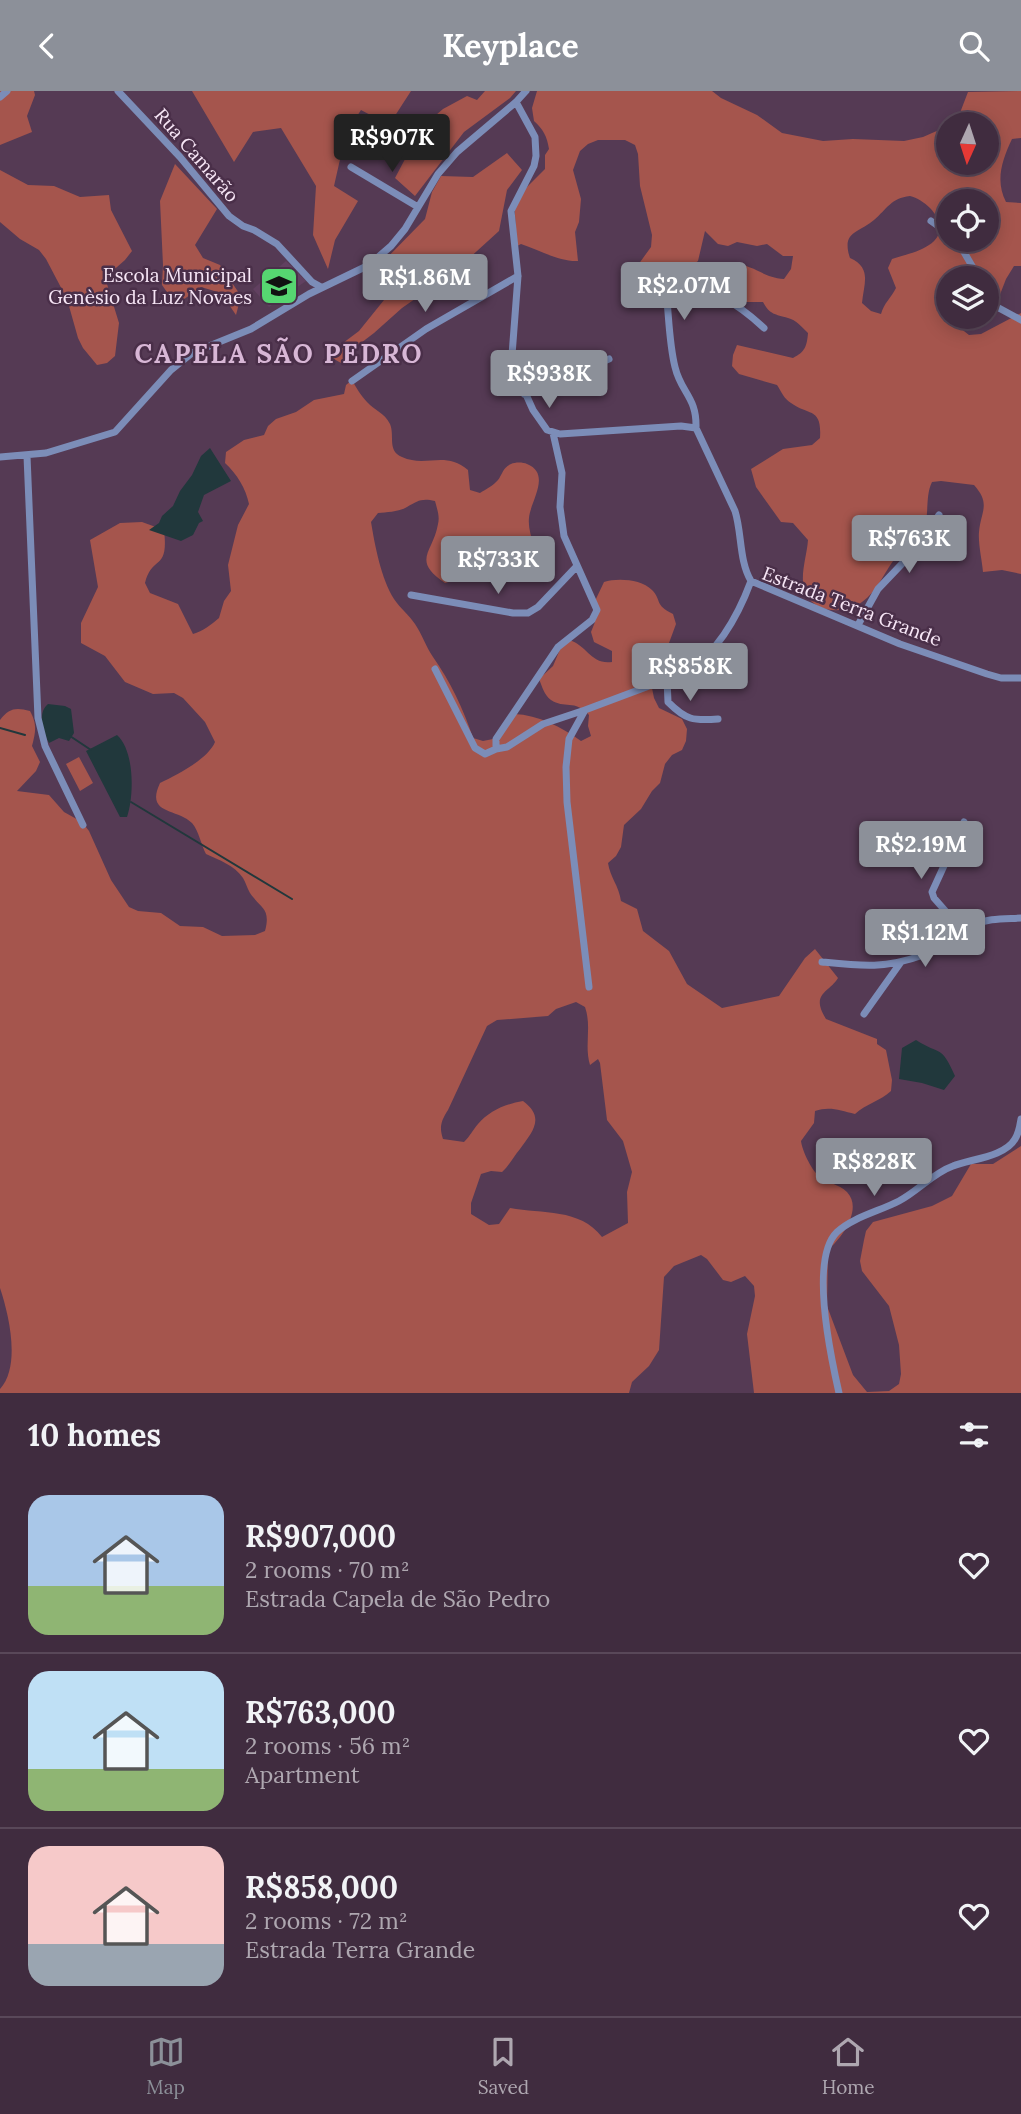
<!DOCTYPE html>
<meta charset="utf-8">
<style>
:root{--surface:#402c3f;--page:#473446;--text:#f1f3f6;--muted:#aea7b0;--line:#594859;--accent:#8c9099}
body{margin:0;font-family:Lora,serif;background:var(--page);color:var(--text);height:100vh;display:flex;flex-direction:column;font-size:26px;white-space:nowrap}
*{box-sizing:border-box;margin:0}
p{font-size:23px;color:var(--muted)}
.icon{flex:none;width:38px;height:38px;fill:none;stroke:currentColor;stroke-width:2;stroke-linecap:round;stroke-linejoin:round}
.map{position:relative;height:1302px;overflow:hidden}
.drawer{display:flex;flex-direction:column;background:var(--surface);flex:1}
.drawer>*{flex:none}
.needle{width:46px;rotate:183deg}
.fabs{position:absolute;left:936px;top:21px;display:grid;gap:14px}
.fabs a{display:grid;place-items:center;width:63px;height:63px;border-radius:50%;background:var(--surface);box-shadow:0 4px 18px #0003,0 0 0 2px var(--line);font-size:35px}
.price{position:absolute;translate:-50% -60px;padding:0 16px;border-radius:7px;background:var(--accent);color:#fff;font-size:23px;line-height:46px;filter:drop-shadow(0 2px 4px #0008)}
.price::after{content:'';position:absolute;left:50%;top:42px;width:21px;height:16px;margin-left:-10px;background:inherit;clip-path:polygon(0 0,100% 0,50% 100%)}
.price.active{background:#222;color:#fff}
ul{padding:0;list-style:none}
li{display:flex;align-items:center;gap:21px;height:175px;padding:0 28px}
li+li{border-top:2px solid var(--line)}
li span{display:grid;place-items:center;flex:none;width:196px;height:140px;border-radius:21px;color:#555}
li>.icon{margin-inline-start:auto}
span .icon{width:84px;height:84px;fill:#fffc;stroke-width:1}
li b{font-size:30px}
h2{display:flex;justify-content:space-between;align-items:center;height:84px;padding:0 28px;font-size:30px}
header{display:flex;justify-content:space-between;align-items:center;height:91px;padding:0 28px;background:var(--accent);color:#fff;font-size:32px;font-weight:700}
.menu{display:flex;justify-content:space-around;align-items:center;height:98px;border-top:2px solid var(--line);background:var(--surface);font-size:19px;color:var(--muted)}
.menu a{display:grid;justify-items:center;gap:4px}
.menu .active{color:var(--accent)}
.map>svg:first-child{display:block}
.built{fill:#614060}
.green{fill:#a5554d;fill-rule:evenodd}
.water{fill:#21383c}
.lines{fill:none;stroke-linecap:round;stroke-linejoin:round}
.stream{stroke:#21383c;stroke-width:2}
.minor{stroke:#7c8db8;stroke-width:7}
.labels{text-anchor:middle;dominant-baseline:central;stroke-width:5;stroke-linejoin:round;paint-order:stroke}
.street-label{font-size:19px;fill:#f7e6f6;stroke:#4a2f49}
.poi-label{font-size:19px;fill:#f7e6f6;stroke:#4a2f49;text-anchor:end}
.district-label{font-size:26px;font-weight:bold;letter-spacing:2px;fill:#d8b7d6;stroke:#4a2f49}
</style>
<header><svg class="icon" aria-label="back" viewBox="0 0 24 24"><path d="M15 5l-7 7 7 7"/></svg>Keyplace<svg class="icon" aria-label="search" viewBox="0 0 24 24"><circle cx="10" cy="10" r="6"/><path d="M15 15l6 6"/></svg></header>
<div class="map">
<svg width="1021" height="1302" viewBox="0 0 1021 1302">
<rect width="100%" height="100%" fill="#553a54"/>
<path class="built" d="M286 170 306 190 269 216 253 198Z"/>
<path class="green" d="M0 0H34L35 4 27 25 32 41 0 54Z
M192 0H411L389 34 361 19 346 42 334 95 358 110 335 149 328 178 313 144 316 95 281 37 253 41 234 71Z
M485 0H516L510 7 464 41 415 105 395 87 422 36 443 18 467 5 477 9Z
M537 0H712L721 7 757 24 782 42 823 50 853 48 904 50 923 46 948 35V72H987V33H952L958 27 968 1 1021 0V47L1012 48C1002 69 995 90 1006 111L1021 112V175H1014L1006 188 994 219 987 220V187H948V226H960L957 228 960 237 969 244 981 243 1021 222V483L1002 479 983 481C982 469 978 453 979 441 981 420 991 413 974 394L941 390 932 391C924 407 931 429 921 443 915 452 904 457 897 465 885 479 878 500 862 511 841 526 805 521 803 491 802 477 807 463 808 449L793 432 781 431 756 396 751 378 783 358 812 354 820 347C822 316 809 325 791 312 784 308 781 300 777 294L739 283 732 275 733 264 737 254 793 267C805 261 807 255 808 242 802 236 796 229 788 227 775 223 770 224 763 211H731L708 204 707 194 713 185 719 183 723 174C754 170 758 186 784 188L791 178 793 165H783L767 153 757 155 737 151 728 155 718 153 705 140 698 170 680 183 674 192C658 194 641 194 630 181L638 174 651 156 652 144 640 95 638 63 635 54 625 49H598L588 53 580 60 573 79 581 108 579 131 575 141 578 170C560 171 539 159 521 153L517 155 514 109 545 78V64L549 58C547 45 543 38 534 30L532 17ZM910 105C930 110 954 138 929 154 919 161 904 164 892 168L888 177 896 197C891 207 884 212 881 223L871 220 862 212C864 192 872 177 850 167 841 140 859 142 874 129 887 118 891 107 910 105ZM948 110H987V149H948Z
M507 62 522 79 507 99 499 140 455 180 402 217 374 242 353 258 341 272 327 264 359 240 384 209 377 177 425 128 432 101 441 85 473 86Z
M175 73 217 118 195 154 203 167 220 174 241 205 236 224 221 202 201 196 176 214 162 194 163 174 160 110Z
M0 79 28 94 54 95 80 106 109 104 111 119 132 160 125 169 109 183 107 193 119 232 115 265 107 272 97 274 83 257 78 247 67 208 46 168 39 159 20 148 0 131Z
M352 289C355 295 362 306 367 311 375 320 384 321 390 333 395 345 387 360 402 366 426 377 445 359 468 379L470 399 480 402C486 398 493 395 498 389 502 384 503 376 511 373 515 371 523 371 527 373 552 383 530 411 529 427 528 436 531 444 533 453L522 472 501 469 481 473H469L455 489 445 492C411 469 433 462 438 433 440 425 437 418 435 410 421 407 418 410 407 416 399 421 387 421 378 422L371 431C375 455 381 487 394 508 400 517 409 524 415 533 422 543 426 556 433 566 450 590 464 619 473 647L483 650 493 648 514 623C539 624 561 636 581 650L591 645 588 635 589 624C575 608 564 618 551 609 544 604 542 595 539 588L553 575 561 556 569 549C587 554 591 574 612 571V560L594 551 591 541 595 531V510L604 491C617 487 641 488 652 499 662 509 654 514 673 523L676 533 669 552V563L664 573 654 578 650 587 654 607 659 617 682 628 687 638 686 650 682 659 672 664 665 673 660 692 652 700 641 718 624 734 621 756 616 765 608 772C610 786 619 795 621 810L637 818 643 840 669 860 687 893 722 917 779 905 805 867 815 858 838 887C829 902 810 902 826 928L877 948V953L886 959 892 989 891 1000C880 1010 866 1013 855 1023 840 1019 829 1015 815 1020L814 1032 801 1050C802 1059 811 1078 818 1084 826 1092 839 1093 847 1101 863 1118 842 1147 828 1159L827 1215 853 1284 867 1301 889 1300 899 1293 901 1283 899 1254 889 1215 862 1180 860 1170 864 1149 866 1140 873 1131 932 1115 952 1105 971 1073H993L1021 1055V1302H754L747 1243 755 1205 754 1195 745 1185 731 1191 723 1189 707 1168 701 1164 674 1175 664 1186 659 1259 649 1275 632 1291 629 1302H0V1298C21 1275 9 1224 0 1197V629C9 617 16 616 30 620 37 633 36 640 32 655L40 671 36 680 17 700 49 704 64 721 82 731 89 740 111 789 129 816 138 820 161 822 180 835 203 836 222 845 255 844 265 840C271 817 261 818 250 802 247 797 246 792 243 787 234 774 219 769 206 763 201 754 199 740 192 732 177 717 145 724 160 692 177 684 208 668 215 651L205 631 183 607 174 602 153 603 125 591 105 565 81 552V532L98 496 90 449 120 432 142 431 164 439C169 481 152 463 145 492L150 502 178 513 193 543C203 540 211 534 219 527L224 510 231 500 228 474 238 434 249 413C246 398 237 383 225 372L226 361 244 349 264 344 268 335 276 328 296 321 314 309 344 303 346 294ZM576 911 585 916C592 936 584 954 590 974L598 968 600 972 607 1029 623 1050 632 1081 627 1101 628 1132 602 1146C580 1117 542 1123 510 1117L499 1133 489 1134 471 1123V1112L481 1083 491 1080 502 1081C510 1074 513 1066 520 1058 532 1041 546 1027 523 1010 505 1013 489 1020 478 1033 472 1040 470 1045 464 1051L443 1048C439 1036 441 1030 448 1019L487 935 497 929 548 925 556 918Z
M79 666 93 692 80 700 66 673Z"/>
<path class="water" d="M210 357 231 390 204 404 198 421 203 430 199 432 193 444 181 450 149 439 159 432 162 425 173 415 180 400 192 384 201 365Z
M48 613 65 615 71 618 74 642 69 650 59 647 49 652C43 641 37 622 48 613Z
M117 644C135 660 134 706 127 726H120L86 660Z
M916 949C941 965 941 953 955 985L944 999 922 992 899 988 902 957Z"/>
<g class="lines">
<path class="stream" d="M0 637 25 644
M70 645 91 659
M131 711 292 808"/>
<path class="minor" d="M118 0 180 66 229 125 243 135 254 139 277 153 312 191 321 196
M0 6 7 0
M516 11 535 46 536 65 534 75 511 120 518 185 512 264 515 279 533 319 547 339 560 343 681 335 696 337 735 420C742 442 739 470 751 490
M351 76 418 116
M931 130 948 142
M957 149 979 187
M987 203 997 216 1021 229
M352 290 426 238 518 185
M524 303 609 268
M696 337C697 306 681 302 675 276 669 252 669 225 666 200L668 195C694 180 746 220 764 237
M553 342 562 382 560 416 564 445 597 519 592 529 558 556 496 648V658L507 656 543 633 585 619
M27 365 38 627 45 655 83 734
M0 366 46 362 115 341 171 279 192 262 251 238 309 203 369 174 391 155 405 138 438 83 457 61 516 11 526 0
M751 490 900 553 987 583 1001 587H1021
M411 504 513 522H528L538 516 577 475
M858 534 878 498 918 456 939 424
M435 578 475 657 485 663 496 658
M667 588 668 611C686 629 693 630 718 628
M963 840 934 807 932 801 964 731
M822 871C861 875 885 878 923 864 942 857 955 842 973 834 988 827 1005 828 1021 827
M589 896 567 711 566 676 569 648 585 619 689 580C720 558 738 525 751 490
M864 923 901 871
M839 1302C831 1267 809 1168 837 1141 853 1126 880 1120 899 1110 918 1100 933 1082 953 1075 970 1068 1005 1066 1015 1048 1019 1042 1020 1034 1021 1028"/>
</g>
<defs>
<symbol id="school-square" viewBox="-11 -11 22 22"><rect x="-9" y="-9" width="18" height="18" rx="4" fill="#56d671" stroke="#4a2f49"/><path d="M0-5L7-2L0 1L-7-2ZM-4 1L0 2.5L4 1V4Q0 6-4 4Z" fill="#111"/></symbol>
</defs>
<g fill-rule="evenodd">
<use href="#school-square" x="257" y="173" width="44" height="44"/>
</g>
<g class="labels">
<g class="street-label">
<text transform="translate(197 64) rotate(49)">Rua Camarão</text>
<text transform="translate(852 515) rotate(21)">Estrada Terra Grande</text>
</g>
<g class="poi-label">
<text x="252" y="184">Escola Municipal<tspan x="252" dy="22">Genèsio da Luz Novaes</tspan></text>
</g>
<g class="district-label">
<text x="279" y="262">CAPELA SÃO PEDRO</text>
</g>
</g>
</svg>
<div class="fabs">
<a><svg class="needle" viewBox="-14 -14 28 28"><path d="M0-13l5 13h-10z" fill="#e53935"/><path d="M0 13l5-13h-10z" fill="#aea7b0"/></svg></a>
<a><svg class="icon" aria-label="locate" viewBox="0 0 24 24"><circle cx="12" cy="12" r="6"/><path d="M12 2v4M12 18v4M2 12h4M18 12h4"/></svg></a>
<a><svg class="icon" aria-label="layers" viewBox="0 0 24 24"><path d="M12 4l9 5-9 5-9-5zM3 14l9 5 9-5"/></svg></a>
</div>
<b class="price active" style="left:392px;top:83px">R$907K</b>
<b class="price" style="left:425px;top:223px">R$1.86M</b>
<b class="price" style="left:684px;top:231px">R$2.07M</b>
<b class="price" style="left:549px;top:319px">R$938K</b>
<b class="price" style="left:909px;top:484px">R$763K</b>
<b class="price" style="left:498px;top:505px">R$733K</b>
<b class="price" style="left:690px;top:612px">R$858K</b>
<b class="price" style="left:921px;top:790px">R$2.19M</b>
<b class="price" style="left:925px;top:878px">R$1.12M</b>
<b class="price" style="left:874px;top:1107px">R$828K</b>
</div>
<section class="drawer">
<h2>10 homes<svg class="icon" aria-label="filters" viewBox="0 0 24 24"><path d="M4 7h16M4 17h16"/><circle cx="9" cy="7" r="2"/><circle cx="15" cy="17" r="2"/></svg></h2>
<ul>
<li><span style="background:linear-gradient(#a9c7e8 65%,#8fb573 0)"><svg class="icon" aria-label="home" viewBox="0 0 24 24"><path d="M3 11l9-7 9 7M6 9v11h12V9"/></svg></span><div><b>R$907,000</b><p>2 rooms · 70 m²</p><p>Estrada Capela de São Pedro</p></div><svg class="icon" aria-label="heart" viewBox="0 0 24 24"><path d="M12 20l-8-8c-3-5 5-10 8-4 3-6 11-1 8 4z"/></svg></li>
<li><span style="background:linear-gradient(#bfe0f5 70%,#8fb573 0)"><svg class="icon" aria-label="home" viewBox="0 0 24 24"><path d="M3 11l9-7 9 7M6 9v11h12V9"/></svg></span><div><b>R$763,000</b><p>2 rooms · 56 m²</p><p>Apartment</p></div><svg class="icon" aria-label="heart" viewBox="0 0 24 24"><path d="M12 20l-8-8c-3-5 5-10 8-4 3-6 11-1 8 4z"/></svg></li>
<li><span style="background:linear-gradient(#f6c9c9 70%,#9aa5b1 0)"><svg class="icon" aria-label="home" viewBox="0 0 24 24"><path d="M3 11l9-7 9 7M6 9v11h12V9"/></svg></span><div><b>R$858,000</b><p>2 rooms · 72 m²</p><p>Estrada Terra Grande</p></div><svg class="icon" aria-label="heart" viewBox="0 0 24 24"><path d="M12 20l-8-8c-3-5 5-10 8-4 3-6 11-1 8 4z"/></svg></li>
</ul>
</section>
<nav class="menu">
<a class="active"><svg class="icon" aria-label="map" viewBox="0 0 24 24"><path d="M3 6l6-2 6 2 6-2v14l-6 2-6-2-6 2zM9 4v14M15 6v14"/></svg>Map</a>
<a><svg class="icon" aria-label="saved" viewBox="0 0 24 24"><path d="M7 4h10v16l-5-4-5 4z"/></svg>Saved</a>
<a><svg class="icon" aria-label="home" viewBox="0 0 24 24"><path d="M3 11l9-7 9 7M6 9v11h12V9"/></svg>Home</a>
</nav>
